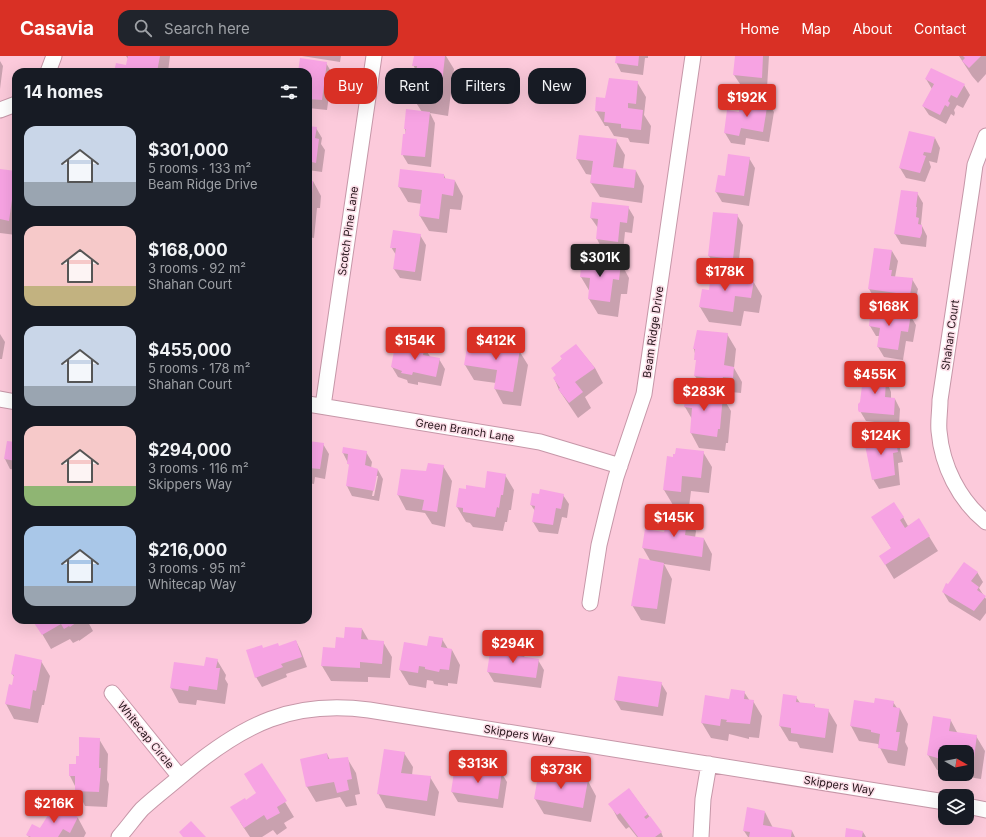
<!DOCTYPE html>
<meta charset="utf-8">
<style>
:root{--surface:#171b24;--page:#20242c;--text:#f1f3f6;--muted:#9ea1a6;--accent:#d93025}
body{margin:0;font-family:Inter,sans-serif;background:var(--page);color:var(--text);height:100vh;display:flex;flex-direction:column;font-size:15px;white-space:nowrap}
*{box-sizing:border-box;margin:0}
p{font-size:13px;color:var(--muted)}
.icon{flex:none;width:22px;height:22px;fill:none;stroke:currentColor;stroke-width:2;stroke-linecap:round;stroke-linejoin:round}
.map{position:relative;flex:1;overflow:hidden}
.details{position:absolute;left:12px;top:12px;width:300px;height:556px;display:flex;flex-direction:column;background:var(--surface);border-radius:12px;box-shadow:0 4px 16px #0002}
.details>*{flex:none}
.banner{position:absolute;left:324px;top:12px;width:380px;height:36px;display:flex;gap:8px}
.needle{width:26px;rotate:99deg}
.tools{position:absolute;left:938px;top:689px;display:grid;gap:8px}
.tools a{display:grid;place-items:center;width:36px;height:36px;border-radius:8px;background:var(--surface);box-shadow:0 4px 16px #0002;font-size:20px}
.price{position:absolute;translate:-50% -34px;padding:0 9px;border-radius:4px;background:var(--accent);color:#fff;font-size:13px;line-height:26px;filter:drop-shadow(0 1px 2px #0008)}
.price::after{content:'';position:absolute;left:50%;top:24px;width:12px;height:9px;margin-left:-6px;background:inherit;clip-path:polygon(0 0,100% 0,50% 100%)}
.price.current{background:#222;color:#fff}
ul{padding:0;list-style:none}
li{display:flex;align-items:center;gap:12px;height:100px;padding:0 12px}
li span{display:grid;place-items:center;flex:none;width:112px;height:80px;border-radius:12px;color:#555}
li>.icon{margin-inline-start:auto}
span .icon{width:48px;height:48px;fill:#fffc;stroke-width:1}
li b{font-size:17px}
h2{display:flex;justify-content:space-between;align-items:center;height:48px;padding:0 12px;font-size:17px}
.chip{padding:0 14px;border-radius:12px;background:var(--surface);box-shadow:0 4px 16px #0002;font-size:14px;line-height:36px}
.chip.current{background:var(--accent);color:#fff}
header{display:flex;align-items:center;gap:24px;box-sizing:border-box;height:56px;padding:0 20px;background:var(--accent);color:#fff}
header strong{font-size:19px}
nav{display:flex;gap:22px;margin-inline-start:auto;font-size:14px}
.search{width:280px;height:36px;background:var(--page);display:flex;align-items:center;gap:10px;box-sizing:border-box;padding:0 14px;border-radius:12px;color:var(--muted);font-size:15px}
.map>svg:first-child{display:block}
.shadow{fill:#0003;fill-rule:evenodd}
.building{fill:#f7a3e3}
.lines{fill:none;stroke-linecap:round;stroke-linejoin:round}
.minor-casing{stroke:#c697a8;stroke-width:17}
.minor{stroke:#fff;stroke-width:15}
.labels{text-anchor:middle;dominant-baseline:central;stroke-width:3;stroke-linejoin:round;paint-order:stroke}
.street-label{font-size:11px;fill:#26151b;stroke:#fcdee8}
</style>
<header>
<strong>Casavia</strong>
<div class="search"><svg class="icon" aria-label="search" viewBox="0 0 24 24"><circle cx="10" cy="10" r="6"/><path d="M15 15l6 6"/></svg>Search here</div>
<nav><a>Home</a><a>Map</a><a>About</a><a>Contact</a></nav>
</header>
<div class="map">
<svg width="986" height="781" viewBox="0 0 986 781">
<rect width="100%" height="100%" fill="#fccadb"/>
<path class="shadow" d="M126 0H170L168 16H115L127 10 128 3Z
M302 0H341L340 6Z
M415 0H446L454 13 448 60 430 57 435 67 431 111 408 108 402 98 406 79 405 72 422 56 413 42 417 16 413 9Z
M617 0H648V2H645L643 19 621 16 616 6Z
M736 0H769L767 32 740 28 734 19Z
M959 0H986V18L978 27 972 20Z
M0 5 3 10 0 33Z
M326 7 332 17 327 54 308 52V16H299Z
M931 14 964 29 970 39 963 52 957 49 954 54 955 57 954 60 951 58 946 68 929 59 923 50 932 33 926 23Z
M637 26 646 41 644 59 651 70 649 88 630 86 628 82 614 80 608 70H605L596 55 606 43Z
M747 43 768 46 774 56 769 86 746 82 745 89 731 87 725 77 740 57 745 55Z
M308 71 316 72 322 82 321 88 325 94 322 116 308 114Z
M935 82 940 92 937 107 929 105 931 111 925 126 906 122 900 112Z
M616 84 625 99 623 113 636 115 644 130 642 147 600 141 591 127 592 119 586 118 577 103Z
M749 102 755 112 749 150 722 146 716 136 726 121Z
M0 114 16 117V179L0 177Z
M444 119 446 124 455 125 463 140 461 154 450 153 447 177 429 175 420 160 422 148 408 146 399 131Z
M308 125H313L321 140 320 152H317L314 182 308 181Z
M917 137 923 147 921 168 927 180 926 191 901 188 895 178Z
M628 151 634 161 632 177 625 176 623 196 602 193 597 183 598 172 591 162Z
M737 159 743 169 738 212 715 210 709 200Z
M420 179 426 189 421 225 400 222 394 213 396 199 391 191Z
M308 188 311 193 309 210H308Z
M875 193 892 195 898 205 895 221 912 223 918 233 915 248 875 243 869 233Z
M621 207 629 222 627 238H621L618 261 598 258 589 243 590 236 581 221Z
M753 225 762 240 759 257 744 255 741 270 709 266 700 251Z
M910 259 916 269 913 286 906 285 903 304 884 301 878 291 879 280H876L870 270Z
M0 278 5 286 2 303H0Z
M727 278 736 293 734 312 742 326 741 337 731 336V338L704 335 695 320 697 307 694 293Z
M510 280 528 309 521 350 503 348 495 333 496 327 474 324 465 309 500 291Z
M576 289 595 312 603 327 585 341 591 352 578 362 559 334 554 322 557 320 552 313Z
M424 291 431 302 439 303 445 313 441 330 418 326V329L408 327 407 324 398 321 392 311 411 294Z
M883 316 891 336V343H895L900 353 899 369 866 365 860 355Z
M698 334 699 337 722 340 731 355 728 387H726L725 395 699 392 691 377 692 363 685 351Z
M894 379 899 388 903 406 898 407 900 429 879 433 873 423Z
M308 386 323 388 329 398 325 423 315 421 314 428 308 427Z
M16 387V414L10 413 5 403Z
M344 392 366 396 372 406 371 412 378 414 383 423 379 445 352 440 347 430 350 411 343 397ZM376 420H378L374 440H372Z
M703 396 712 411 709 437 691 435 689 451 673 449 664 434 673 402Z
M443 410 452 425 445 471 432 468 425 457 406 454 398 439 402 414 427 416Z
M505 419 514 434 511 454H509L507 466H505L503 475 473 471 470 467 466 466 457 451Z
M563 439 569 448 567 462 562 461 558 478 539 476 533 466 535 455 531 449Z
M687 460 696 475 695 482 704 483 712 498 710 515 664 508 672 523 665 568 641 564 632 549 651 506 643 492Z
M903 461 908 470 919 464 938 495 894 523 880 500 892 493 881 476Z
M977 516 983 526 979 532 986 543V557L980 565 949 546 943 536 948 529Z
M34 564H87L93 575 79 585V584L73 587 70 583 51 593Z
M362 573 369 585 383 586 392 601 390 622 368 621V626L331 625 322 610 345 583Z
M442 583 448 593 452 594 460 609 457 628 448 627V630L434 628 433 625 427 624 426 632 409 629 400 614 428 591Z
M296 585 301 595 307 611 286 618 287 621 262 631 256 621 263 593 279 591Z
M520 591 525 602 538 604 544 614 541 632 494 626 488 616 491 597 508 600Z
M217 604 226 619 225 623 228 628 225 648 197 644 196 649 179 647 171 632 175 607 205 611Z
M41 605 50 620 44 649H42L38 667 14 663 6 648 13 630 15 622 12 618Z
M661 627 667 637 663 660 621 654 615 644Z
M744 636 750 645H753L762 660 759 682 749 681V683L729 678 728 685 711 682 702 667 706 640 730 644Z
M796 641 800 647 814 649 816 653 828 654 837 669 833 697 800 692 797 686 789 685 780 670Z
M855 645 875 648 893 646 897 652 900 653 908 668 905 686 908 692 905 710 888 707 878 688 859 685 851 670Z
M950 663 958 678 976 680 985 695 981 723 962 720 961 718H967V696H945V716L937 714 928 699Z
M99 683 108 698 107 724 109 728 107 751 85 750 70 720 80 701Z
M404 697 413 711 412 719 430 721 439 736 435 760 386 752 378 737Z
M327 698 330 704 347 702 356 717 360 738 355 739 357 749 346 751 340 741 316 746 307 731 302 704Z
M262 708 294 761 284 767 287 772 277 779 273 774 262 781H250L240 766 257 738Z
M501 716 507 726 503 752 458 746 452 736 455 717 482 720Z
M540 716 553 718 557 725 568 727 588 725 596 740 591 766 544 758 535 743Z
M629 733 661 776 663 781H637L629 771 626 773 618 763 610 748Z
M55 750 78 762 86 777 84 781H29L27 779 40 773Z
M765 756 773 772 792 775 795 781H748L744 775Z
M863 776 866 781H846Z"/>
<path class="building" d="M128 0H160L157 16H114L116 7 126 9Z
M414 0H445L440 45 412 42 417 10H412Z
M616 0H639L638 10 615 7Z
M735 0H763L762 22 733 19Z
M963 0H981L969 12 962 5 965 2Z
M300 2 327 6 322 44 308 43V16H298Z
M931 12 965 28 957 42 951 39 948 45 950 47 948 51 945 49 940 59 922 50 934 28 925 23Z
M609 22 638 25 636 48 628 47V52L643 54 641 74 621 72V68L604 66 605 56 595 55 596 41 605 42Z
M746 42 768 45 763 76 741 72 739 80 724 77 727 54 739 56V53L744 54Z
M406 53 430 56 425 101 401 99 403 78H405L406 73H404Z
M308 70 317 71 315 82 319 83 316 107 308 105Z
M909 75 935 81 931 97 924 96 923 99 926 100 920 117 899 112Z
M579 79 617 83 613 111 636 114 634 132 590 127 593 105 576 103Z
M728 98 750 101 744 140 715 136 718 119 725 120Z
M0 113 16 115 9 165 0 163Z
M400 113 444 118V122L455 124 453 140 442 138 439 163 419 160 422 134 398 131Z
M308 124 313 125 312 137H308Z
M901 134 918 136 916 151H917L916 161 919 162 918 168 922 169V177L920 182 894 178Z
M592 146 629 150 627 167 620 166 618 186 596 183 598 163 590 162Z
M713 156 738 158 733 203 708 200Z
M393 174 421 178 415 216 393 213 396 192H390Z
M874 192 892 194 889 214H892L891 220 913 222 910 239 868 233Z
M582 202 621 207 619 224 613 223 610 246 588 243 590 222 580 221Z
M711 218 754 224 751 242 735 240 733 256 699 251 702 233 709 234Z
M871 252 911 258 908 276 901 275 898 294 877 291 880 272 869 270Z
M697 274 728 277 724 309 734 311 733 322 723 321 722 324 694 320 696 304H694L695 293H693Z
M501 277 510 279 508 291 520 293 513 336 494 333 497 314 464 309 468 285 499 290Z
M411 287 425 290 423 299 440 302 436 321 413 316 412 319 401 317 402 315 391 311 395 290 410 293Z
M576 288 595 312 575 326 583 336 569 347 558 333 560 332 553 322 556 319 551 312 562 303 560 300Z
M864 313 883 315 882 324 886 325 885 341 895 342 894 359 859 356 858 354V348L860 346Z
M687 332 698 333V336L723 339 720 373H718L717 381 690 377 692 352 684 351Z
M894 377 898 396 893 397 895 419 872 424 864 384Z
M7 385 16 386V405L4 403Z
M308 385 324 387 320 413 309 412 308 415Z
M343 391 367 395 365 409 378 413 374 435 346 430 349 408H347L348 398 342 397Z
M676 392 704 395 701 422 682 420 681 436 663 434 667 400 673 401V398H675Z
M428 407 444 409 437 456 422 454 424 444 397 439 401 413 426 415Z
M487 415 506 418 503 439H501L499 452 497 451 495 461 463 456V452L456 451 459 432 466 433V429L485 432Z
M540 433 564 438 561 453 556 452 553 469 532 466 535 450 530 449 532 437 539 438Z
M894 446 904 461 900 464 905 472 919 462 930 480 885 509 879 500 891 492 871 461Z
M666 456 688 459 685 479 704 482 702 501 642 492 645 473 664 476 665 472 660 471 661 469 664 470Z
M639 502 664 507 657 553 631 550Z
M964 506 978 516 971 525 979 531 977 534 986 540 974 555 942 536 946 527 948 528Z
M32 564H80L70 571 69 570 64 573 61 568 42 579Z
M345 571 362 572 361 583 384 585 382 608 360 606V612L321 610 323 591 335 592 336 581 344 582Z
M429 580 443 582 441 591 452 593 449 614 440 613 439 616 425 613V611L419 610 418 617 399 614 404 586 427 590Z
M296 584 302 601 281 608 283 611 255 622 246 594 262 589 263 592 278 587 279 590Z
M509 588 520 590 519 600 539 603 536 622 487 616 490 596 507 599Z
M15 598 42 604 36 635 33 634 30 653 5 648 9 628 12 629 14 619 11 618Z
M206 601 218 603 216 612H220L217 634 189 630 188 635 170 632 174 606 204 610Z
M618 620 662 626 658 651 614 644Z
M731 633 745 635 744 643 754 644 750 668 726 666 727 664 721 663 720 670 701 667 705 639 729 643Z
M783 638 797 640 796 646 815 648 814 651 829 653 825 682 791 677V672L779 670Z
M875 642 894 645 893 651 900 652 896 676H900L897 695 878 692 880 678 871 676V674L850 670 854 644 874 647Z
M933 660 951 663 949 675 977 679 973 709 967 708V696H945L944 704 927 699Z
M79 681 100 682 99 712H101L99 736 75 735V720H69V708H76V700H79Z
M384 693 405 696 401 717 431 720 427 745 377 738Z
M327 697 328 703 348 701 352 723 347 724 349 734 337 737 334 726 306 731 300 703Z
M262 707 287 745 277 751 280 757 267 764 264 759 244 772 230 751 245 742 246 744 256 737 244 718Z
M482 711 502 715 498 743 451 736 454 716 481 719Z
M539 714 553 717 552 723 567 726 568 720 588 724 583 752 534 743Z
M629 732 648 758 644 761 646 763 650 760 662 776 655 781H638L620 757 617 759 608 748Z
M55 748 78 761 70 777 63 773 58 781H31L26 779 32 768 40 772Z
M747 751 765 755 763 769 792 774 791 781H749L750 776 743 775Z
M191 765 206 781H183L179 776Z
M846 772 863 775 862 781H845Z"/>
<g class="lines">
<defs>
<path id="minor" d="M48 16 54 0
M0 54 16 48
M986 80 975 109 972 131 940 344C940 355 938 365 939 375 942 410 959 444 986 466
M0 343 16 346
M308 348 540 386 620 410
M323 350 374 0
M590 547 599 489 609 448 616 421 644 338 693 0
M112 637 180 721
M967 750 986 754
M119 781C127 772 134 762 142 753 156 740 172 728 186 716 244 668 292 644 369 654L945 746
M701 781 703 743 709 708"/>
</defs>
<use href="#minor" class="minor-casing"/>
<use href="#minor" class="minor"/>
</g>
<g class="labels">
<g class="street-label">
<text transform="translate(348 175) rotate(-82)">Scotch Pine Lane</text>
<text transform="translate(653 276) rotate(-82)">Beam Ridge Drive</text>
<text transform="translate(950 279) rotate(-82)">Shahan Court</text>
<text transform="translate(465 374) rotate(9)">Green Branch Lane</text>
<text transform="translate(519 678) rotate(9)">Skippers Way</text>
<text transform="translate(146 679) rotate(51)">Whitecap Circle</text>
<text transform="translate(839 729) rotate(9)">Skippers Way</text>
</g>
</g>
</svg>
<div class="tools">
<a><svg class="needle" viewBox="-14 -14 28 28"><path d="M0-13l5 13h-10z" fill="#e53935"/><path d="M0 13l5-13h-10z" fill="#9ea1a6"/></svg></a>
<a><svg class="icon" aria-label="layers" viewBox="0 0 24 24"><path d="M12 4l9 5-9 5-9-5zM3 14l9 5 9-5"/></svg></a>
</div>
<b class="price" style="left:747px;top:62px">$192K</b>
<b class="price current" style="left:600px;top:222px">$301K</b>
<b class="price" style="left:725px;top:236px">$178K</b>
<b class="price" style="left:889px;top:271px">$168K</b>
<b class="price" style="left:415px;top:305px">$154K</b>
<b class="price" style="left:496px;top:305px">$412K</b>
<b class="price" style="left:875px;top:339px">$455K</b>
<b class="price" style="left:704px;top:356px">$283K</b>
<b class="price" style="left:881px;top:400px">$124K</b>
<b class="price" style="left:674px;top:482px">$145K</b>
<b class="price" style="left:513px;top:608px">$294K</b>
<b class="price" style="left:478px;top:728px">$313K</b>
<b class="price" style="left:561px;top:734px">$373K</b>
<b class="price" style="left:54px;top:768px">$216K</b>
<div class="banner">
<a class="chip current">Buy</a>
<a class="chip">Rent</a>
<a class="chip">Filters</a>
<a class="chip">New</a>
</div>
<section class="details">
<h2>14 homes<svg class="icon" aria-label="filters" viewBox="0 0 24 24"><path d="M4 7h16M4 17h16"/><circle cx="9" cy="7" r="2"/><circle cx="15" cy="17" r="2"/></svg></h2>
<ul>
<li><span style="background:linear-gradient(#c9d6e8 70%,#9aa5b1 0)"><svg class="icon" aria-label="home" viewBox="0 0 24 24"><path d="M3 11l9-7 9 7M6 9v11h12V9"/></svg></span><div><b>$301,000</b><p>5 rooms · 133 m²</p><p>Beam Ridge Drive</p></div></li>
<li><span style="background:linear-gradient(#f6c9c9 75%,#c2b280 0)"><svg class="icon" aria-label="home" viewBox="0 0 24 24"><path d="M3 11l9-7 9 7M6 9v11h12V9"/></svg></span><div><b>$168,000</b><p>3 rooms · 92 m²</p><p>Shahan Court</p></div></li>
<li><span style="background:linear-gradient(#c9d6e8 75%,#9aa5b1 0)"><svg class="icon" aria-label="home" viewBox="0 0 24 24"><path d="M3 11l9-7 9 7M6 9v11h12V9"/></svg></span><div><b>$455,000</b><p>5 rooms · 178 m²</p><p>Shahan Court</p></div></li>
<li><span style="background:linear-gradient(#f6c9c9 75%,#8fb573 0)"><svg class="icon" aria-label="home" viewBox="0 0 24 24"><path d="M3 11l9-7 9 7M6 9v11h12V9"/></svg></span><div><b>$294,000</b><p>3 rooms · 116 m²</p><p>Skippers Way</p></div></li>
<li><span style="background:linear-gradient(#a9c7e8 75%,#9aa5b1 0)"><svg class="icon" aria-label="home" viewBox="0 0 24 24"><path d="M3 11l9-7 9 7M6 9v11h12V9"/></svg></span><div><b>$216,000</b><p>3 rooms · 95 m²</p><p>Whitecap Way</p></div></li>
</ul>
</section>
</div>
